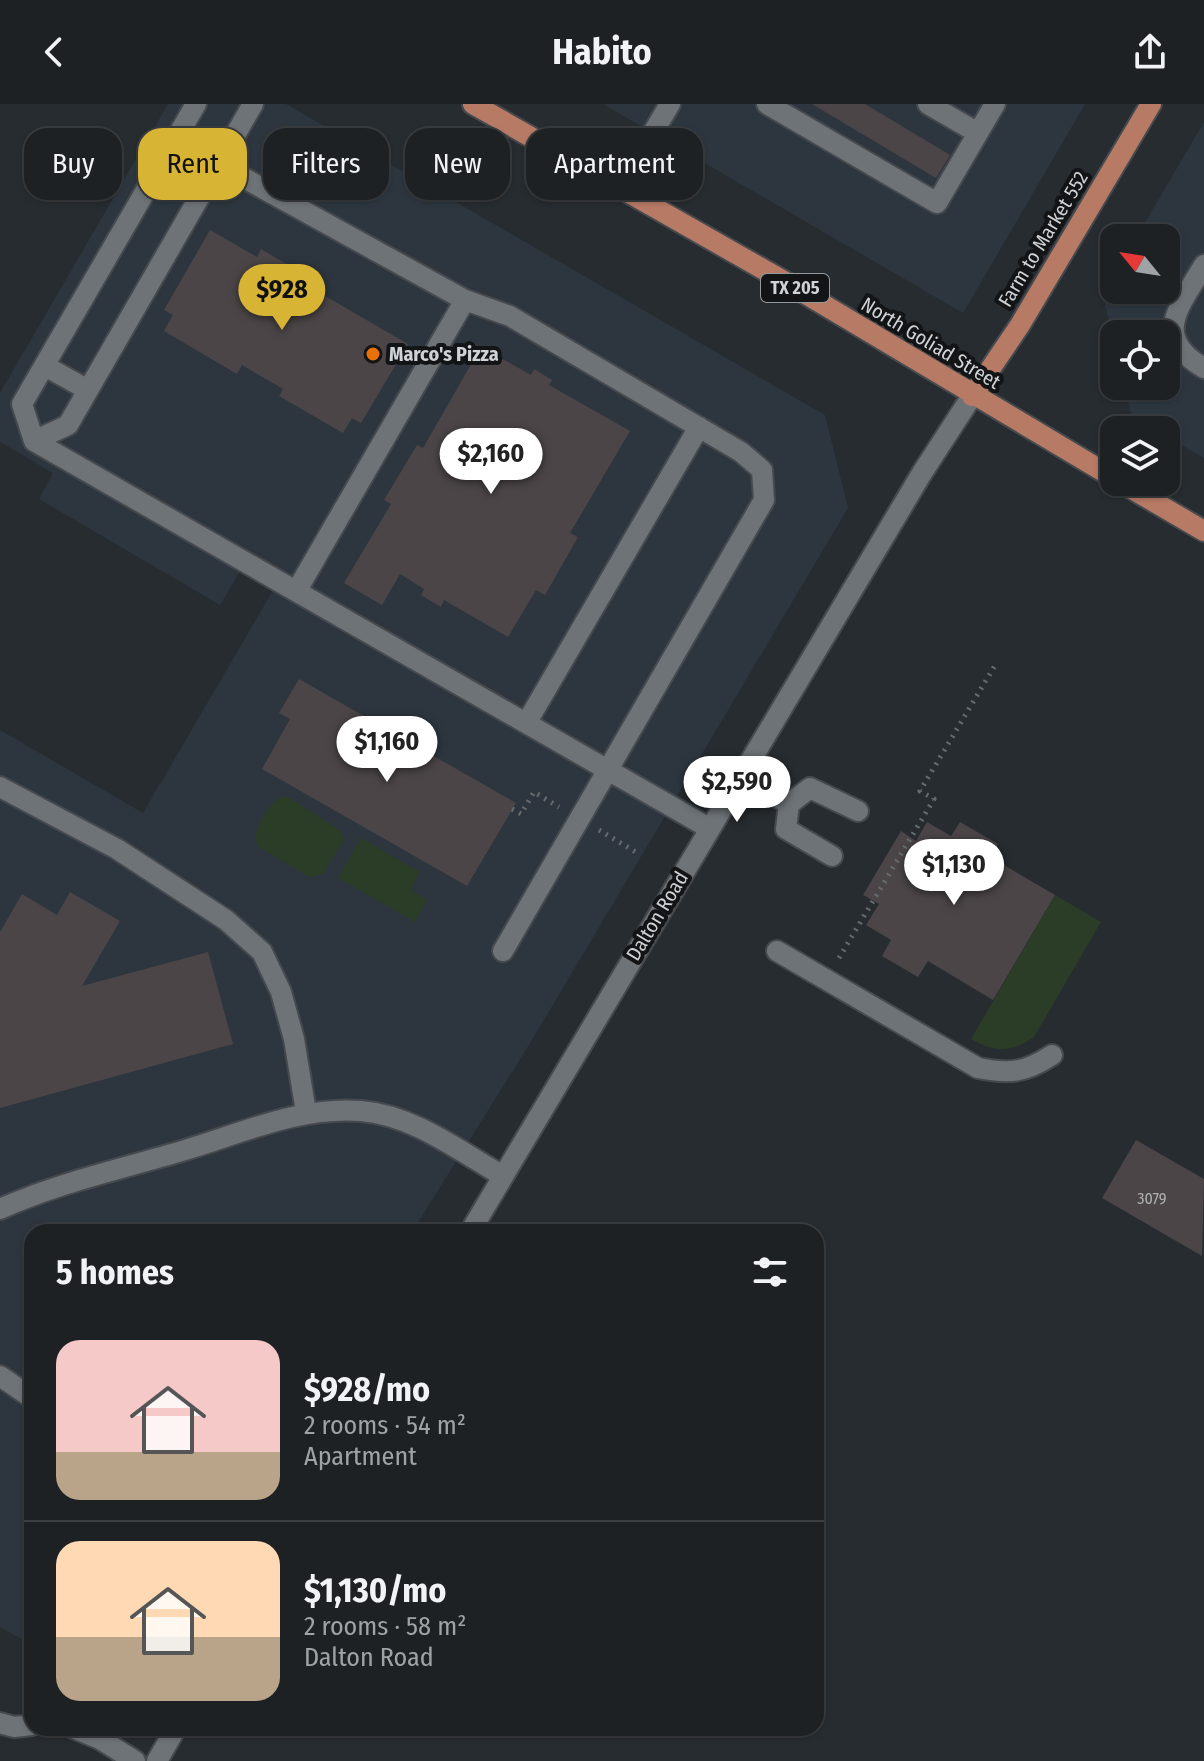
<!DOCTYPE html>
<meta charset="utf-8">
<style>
:root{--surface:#1d2124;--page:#2a2e31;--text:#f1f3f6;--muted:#a0a3a6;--line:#3b3e41;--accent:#d7b434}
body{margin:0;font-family:"Fira Sans Condensed",sans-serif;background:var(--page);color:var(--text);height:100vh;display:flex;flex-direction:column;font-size:30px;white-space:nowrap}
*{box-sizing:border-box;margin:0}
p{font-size:26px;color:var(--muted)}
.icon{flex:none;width:44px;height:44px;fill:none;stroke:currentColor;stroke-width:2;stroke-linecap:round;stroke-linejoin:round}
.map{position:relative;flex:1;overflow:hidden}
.drawer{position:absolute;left:24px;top:1120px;width:800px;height:512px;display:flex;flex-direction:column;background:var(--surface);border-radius:24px;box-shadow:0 2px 6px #0004,0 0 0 2px var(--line)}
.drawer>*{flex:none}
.guide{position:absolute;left:24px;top:24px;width:800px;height:72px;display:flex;gap:16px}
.needle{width:52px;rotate:300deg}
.buttons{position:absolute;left:1100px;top:120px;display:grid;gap:16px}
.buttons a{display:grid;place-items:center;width:80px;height:80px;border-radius:16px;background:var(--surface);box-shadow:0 2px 6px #0004,0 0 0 2px var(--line);font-size:40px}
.price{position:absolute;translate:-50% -68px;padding:0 18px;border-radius:28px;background:#fff;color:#222;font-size:26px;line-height:52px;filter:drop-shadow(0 2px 4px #0008)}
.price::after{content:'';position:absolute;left:50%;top:48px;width:24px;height:18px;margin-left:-12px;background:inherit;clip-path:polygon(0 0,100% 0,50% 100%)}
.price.active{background:var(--accent);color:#111}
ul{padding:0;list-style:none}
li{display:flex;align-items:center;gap:24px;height:200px;padding:0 32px}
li+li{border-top:2px solid var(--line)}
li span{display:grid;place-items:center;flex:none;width:224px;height:160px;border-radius:24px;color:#555}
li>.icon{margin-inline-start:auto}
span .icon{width:96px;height:96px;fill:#fffc;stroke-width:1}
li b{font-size:34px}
h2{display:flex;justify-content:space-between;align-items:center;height:96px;padding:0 32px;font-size:34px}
.tag{padding:0 28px;border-radius:24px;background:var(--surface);box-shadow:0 2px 6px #0004,0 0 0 2px var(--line);font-size:28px;line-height:72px}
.tag.active{background:var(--accent);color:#111}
header{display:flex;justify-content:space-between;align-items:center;height:104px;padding:0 32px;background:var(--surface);font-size:36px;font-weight:700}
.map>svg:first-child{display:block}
.built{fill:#2d363f}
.green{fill:#2b3c27}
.building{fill:#4b4547}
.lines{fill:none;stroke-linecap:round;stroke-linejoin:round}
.minor-casing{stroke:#46494d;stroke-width:24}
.major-casing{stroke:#46494d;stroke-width:24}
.path{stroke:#666b6e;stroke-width:5;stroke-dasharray:2 6;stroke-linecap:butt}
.minor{stroke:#6e7378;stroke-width:20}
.major{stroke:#b77a65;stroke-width:20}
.food-dot{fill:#e8710a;stroke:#121416;stroke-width:3}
.labels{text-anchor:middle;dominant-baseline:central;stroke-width:8;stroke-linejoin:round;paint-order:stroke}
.number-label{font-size:16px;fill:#afb0b2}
.shield{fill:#121416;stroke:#979a9c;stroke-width:2}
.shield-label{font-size:18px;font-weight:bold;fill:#d0d3d5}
.street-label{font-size:20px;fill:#d0d3d5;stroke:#121416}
.poi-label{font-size:20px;font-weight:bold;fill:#d0d3d5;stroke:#121416;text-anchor:start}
</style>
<header><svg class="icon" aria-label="back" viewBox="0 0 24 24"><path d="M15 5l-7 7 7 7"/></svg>Habito<svg class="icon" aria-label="share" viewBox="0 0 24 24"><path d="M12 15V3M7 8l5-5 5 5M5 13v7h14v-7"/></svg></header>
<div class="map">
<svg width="1204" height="1657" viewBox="0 0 1204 1657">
<rect width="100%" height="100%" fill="#272c30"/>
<path class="built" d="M168 0H286L825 311 848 404 532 936 412 1128H32V1541L0 1523V626L143 709 279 476 246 457 220 501 39 395 53 369 0 338V289Z
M603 0H1085L963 209Z
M1204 18V354L1166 332V326H1155L1132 312 1124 282H1166V230H1114V238L1103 192 1114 173V186H1166V134H1136Z"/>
<path class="green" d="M281 693H288L342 728 343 737 323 770 309 773 259 743 255 736C257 720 268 702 281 693Z
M361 734 420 768 410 786 427 796 415 818 338 774Z
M1055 791 1101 818 1034 933C1010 949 996 949 971 935Z"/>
<path class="building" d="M812 0H865L950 51 936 74Z
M210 126 257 153 261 145 305 171 301 178 408 240 361 319 352 314 343 329 279 292 283 285 242 261 237 270 164 227 173 211 164 206Z
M481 243 531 271 534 265 552 276 549 281 630 327 570 429 578 433 545 491 536 486 508 533 444 496 441 503 421 491 424 485 400 470 382 501 344 479 391 400 384 396 417 341 423 344Z
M299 575 516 699 467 782 262 665 290 615 279 609Z
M927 718 951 732 960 718 998 740 990 753 1055 791 993 896 928 857 918 873 882 852 891 836 866 821 879 800 863 791 901 727 916 737Z
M70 788 120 817 82 882 208 848 233 940 0 1004V828L22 790 57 811Z
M1136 1036 1204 1075 1202 1152 1102 1094Z"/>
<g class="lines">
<defs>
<path id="minor" d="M196 0 22 300 34 337 709 724
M767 0 937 99 978 29
M928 0 978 29 995 0
M175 36 465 196 297 486
M620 84 670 0
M1204 161C1180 202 1150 233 1204 264
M465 196 510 212 741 348 762 366 764 396 503 847
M45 262 88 286
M34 337 68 321 253 0
M527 618 699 323
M741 672 789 700
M0 683 117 745 226 816 262 848 281 888 294 935 306 1008
M832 752 786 725 789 700 810 684 858 707
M777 847 978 964C1009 970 1025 969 1052 951
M0 1105C60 1078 122 1065 185 1046 242 1029 300 1002 361 1007 413 1011 459 1047 503 1072
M470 1128 922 369 972 292
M0 1272 32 1294
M0 1619 14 1623 32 1621
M73 1624 100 1635 135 1657
M157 1657 176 1624"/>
<path id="major" d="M473 0 789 180 1114 374
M972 292 1020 221 1151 0
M1120 378 1204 427"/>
</defs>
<use href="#minor" class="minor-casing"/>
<use href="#major" class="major-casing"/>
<path class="path" d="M512 705 521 710 534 688 559 703
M599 726 639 750
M839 854 934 695 920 687 997 558"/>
<use href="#minor" class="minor"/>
<use href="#major" class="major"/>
</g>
<circle class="food-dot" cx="373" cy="250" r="8"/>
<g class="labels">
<g class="number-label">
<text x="1152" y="1094">3079</text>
</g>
<rect class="shield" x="761" y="170" width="68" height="28" rx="6"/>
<g class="shield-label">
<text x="795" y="184">TX 205</text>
</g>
<g class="street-label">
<text transform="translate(1043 135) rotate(-59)">Farm to Market 552</text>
<text transform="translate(931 239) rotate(31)">North Goliad Street</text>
<text transform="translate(657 812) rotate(-59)">Dalton Road</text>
</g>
<g class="poi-label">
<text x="389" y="250">Marco's Pizza</text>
</g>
</g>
</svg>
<div class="buttons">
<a><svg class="needle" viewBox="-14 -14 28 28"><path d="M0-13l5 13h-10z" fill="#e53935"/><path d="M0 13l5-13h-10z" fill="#a0a3a6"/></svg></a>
<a><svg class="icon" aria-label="locate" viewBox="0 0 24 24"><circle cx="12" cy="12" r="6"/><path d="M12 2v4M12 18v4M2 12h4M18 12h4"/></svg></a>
<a><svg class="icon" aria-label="layers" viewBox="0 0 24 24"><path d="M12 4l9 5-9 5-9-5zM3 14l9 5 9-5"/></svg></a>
</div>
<b class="price active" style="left:282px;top:228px">$928</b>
<b class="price" style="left:491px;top:392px">$2,160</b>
<b class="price" style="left:387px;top:680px">$1,160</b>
<b class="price" style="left:737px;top:720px">$2,590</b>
<b class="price" style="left:954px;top:803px">$1,130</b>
<div class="guide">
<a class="tag">Buy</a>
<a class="tag active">Rent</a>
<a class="tag">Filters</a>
<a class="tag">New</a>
<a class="tag">Apartment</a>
</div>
<section class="drawer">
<h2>5 homes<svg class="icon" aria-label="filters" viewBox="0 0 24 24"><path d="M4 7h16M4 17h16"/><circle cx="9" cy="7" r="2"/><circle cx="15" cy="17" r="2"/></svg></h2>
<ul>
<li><span style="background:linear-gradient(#f6c9c9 70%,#b9a48a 0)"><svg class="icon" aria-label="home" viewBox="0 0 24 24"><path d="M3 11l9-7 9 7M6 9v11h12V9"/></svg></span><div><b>$928/mo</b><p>2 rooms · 54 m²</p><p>Apartment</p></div></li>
<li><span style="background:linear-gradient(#ffd9b3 60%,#b9a48a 0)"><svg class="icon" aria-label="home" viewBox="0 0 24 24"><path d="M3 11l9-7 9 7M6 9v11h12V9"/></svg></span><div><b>$1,130/mo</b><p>2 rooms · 58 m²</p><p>Dalton Road</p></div></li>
</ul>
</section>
</div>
